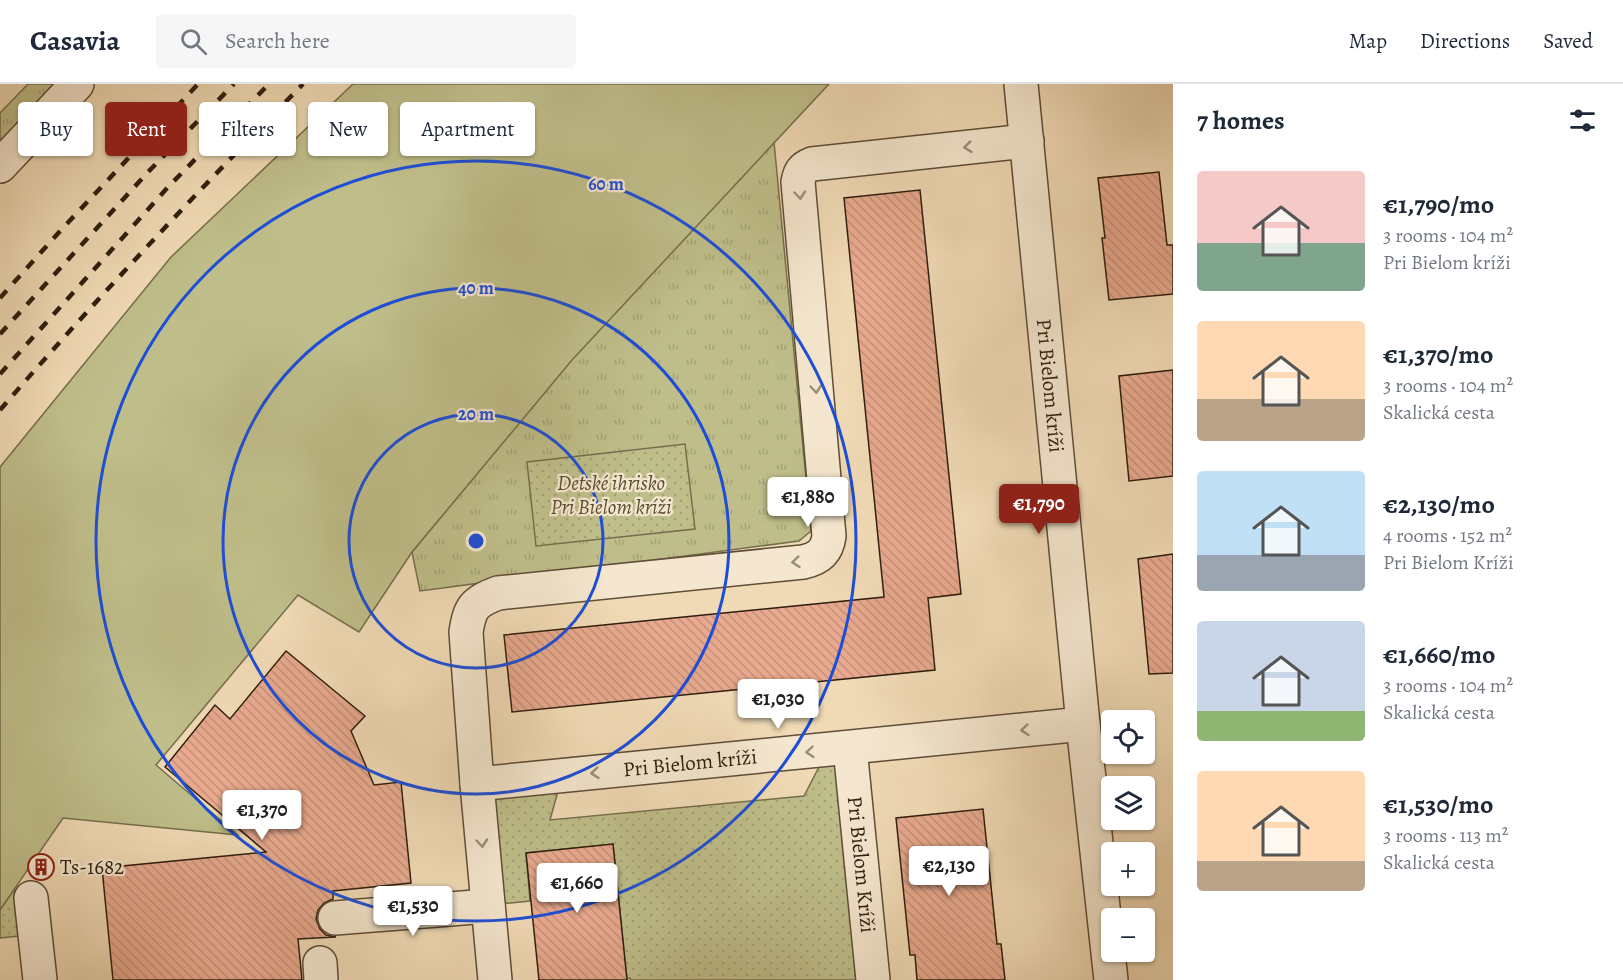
<!DOCTYPE html>
<meta charset="utf-8">
<style>
:root{--surface:#fff;--page:#f6f6f7;--text:#1f2937;--muted:#747a83;--line:#e0e1e3;--accent:#8f2418}
body{margin:0;font-family:Alegreya,serif;background:var(--page);color:var(--text);height:100vh;display:flex;flex-direction:column;font-size:22px;white-space:nowrap}
*{box-sizing:border-box;margin:0}
p{font-size:20px;color:var(--muted)}
.icon{flex:none;width:33px;height:33px;fill:none;stroke:currentColor;stroke-width:2;stroke-linecap:round;stroke-linejoin:round}
.map{position:relative;flex:1;overflow:hidden}
.drawer{display:flex;flex-direction:column;background:var(--surface);width:450px}
.drawer>*{flex:none}
.guide{position:absolute;left:18px;top:18px;width:570px;height:54px;display:flex;gap:12px}
.controls{position:absolute;left:1101px;top:626px;display:grid;gap:12px}
.controls a{display:grid;place-items:center;width:54px;height:54px;border-radius:6px;background:var(--surface);box-shadow:0 2px 4px #0004;font-size:30px}
.price{position:absolute;translate:-50% -51px;padding:0 14px;border-radius:6px;background:#fff;color:#222;font-size:20px;line-height:39px;filter:drop-shadow(0 2px 3px #0008)}
.price::after{content:'';position:absolute;left:50%;top:36px;width:18px;height:14px;margin-left:-9px;background:inherit;clip-path:polygon(0 0,100% 0,50% 100%)}
.price.active{background:var(--accent);color:#fff}
ul{padding:0;list-style:none}
li{display:flex;align-items:center;gap:18px;height:150px;padding:0 24px}
li span{display:grid;place-items:center;flex:none;width:168px;height:120px;border-radius:6px;color:#555}
li>.icon{margin-inline-start:auto}
span .icon{width:72px;height:72px;fill:#fffc;stroke-width:1}
li b{font-size:26px}
h2{display:flex;justify-content:space-between;align-items:center;height:72px;padding:0 24px;font-size:26px}
.chip{padding:0 21px;border-radius:6px;background:var(--surface);box-shadow:0 2px 4px #0004;font-size:21px;line-height:54px}
.chip.active{background:var(--accent);color:#fff}
header{display:flex;align-items:center;gap:36px;box-sizing:border-box;height:84px;padding:0 30px;background:var(--surface);border-bottom:2px solid var(--line)}
header strong{font-size:28px}
nav{display:flex;gap:33px;margin-inline-start:auto;font-size:21px}
.search{width:420px;height:54px;background:var(--page);display:flex;align-items:center;gap:15px;box-sizing:border-box;padding:0 21px;border-radius:6px;color:var(--muted);font-size:22px}
main{display:flex;flex:1;min-height:0}
.map>svg:first-child{display:block}
.grass{fill:url(#grass-tufts);stroke:#766e4c;stroke-width:1.5}
.park{fill:url(#park-dots);stroke:#766e4c;stroke-width:1.5}
.garden{fill:#bfbe8a;stroke:#766e4c;stroke-width:1.5}
.building{fill:url(#building-back-hatch);stroke:#2e1e0d;stroke-width:1.5}
.lines{fill:none;stroke-linecap:round;stroke-linejoin:round}
.minor-casing{stroke:#5e4d37;stroke-width:36}
.minor{stroke:#f5e7cf;stroke-width:33}
.rail{stroke:#2e1e0d;stroke-width:4.5;stroke-dasharray:10 10;stroke-linecap:butt}
.oneway{stroke:#9b8d78}
.ring{fill:none;stroke:#1d4ed8;stroke-width:3}
.labels{text-anchor:middle;dominant-baseline:central;stroke-width:4.5;stroke-linejoin:round;paint-order:stroke}
.street-label{font-size:21px;fill:#2e1e0d;stroke:#f5e7cf}
.park-label{font-size:21px;font-style:italic;fill:#5a4e32;stroke:#f5e7cf}
.poi-label{font-size:21px;fill:#2e1e0d;stroke:#f5e7cf;text-anchor:start}
.centre{fill:#1d4ed8;stroke:#f5e7cf;stroke-width:3}
.ring-label{font-size:18px;text-anchor:middle;font-weight:bold;fill:#1d4ed8;stroke:#f5e7cf;stroke-width:4.5;stroke-linejoin:round;paint-order:stroke}
</style>
<header>
<strong>Casavia</strong>
<div class="search"><svg class="icon" aria-label="search" viewBox="0 0 24 24"><circle cx="10" cy="10" r="6"/><path d="M15 15l6 6"/></svg>Search here</div>
<nav><a>Map</a><a>Directions</a><a>Saved</a></nav>
</header>
<main>
<div class="map">
<svg width="1173" height="896" viewBox="0 0 1173 896">
<defs>
<pattern id="grass-tufts" width="24" height="20" patternUnits="userSpaceOnUse" patternTransform="scale(1.5)"><rect width="24" height="20" fill="#bfbe8a"/><path d="M3 7l-1-3M5 7V3M7 7l1-3M15 17l-1-3M17 17v-4M19 17l1-3" fill="none" stroke="#a4a376"/></pattern>
<pattern id="park-dots" width="8" height="8" patternUnits="userSpaceOnUse" patternTransform="scale(1.5)"><rect width="8" height="8" fill="#bfbe8a"/><path d="M2 2h.1M6 6h.1" fill="none" stroke="#a4a376" stroke-width="1.8" stroke-linecap="round"/></pattern>
<pattern id="building-back-hatch" width="6" height="6" patternUnits="userSpaceOnUse" patternTransform="scale(1.5)"><rect width="6" height="6" fill="#e8a98e"/><path d="M-1 5l2 2M0 0l6 6M5-1l2 2" fill="none" stroke="#c79179"/></pattern>
</defs>
<rect width="100%" height="100%" fill="#f0dab5"/>
<filter id="stains"><feTurbulence type="fractalNoise" baseFrequency=".00333" numOctaves="4"/><feColorMatrix values="0 0 0 0 .2 0 0 0 0 .09 0 0 0 0 .02 0 0 0 .5 -.17"/></filter>
<radialGradient id="worn" r=".72"><stop offset=".6" stop-color="#630" stop-opacity="0"/><stop offset="1" stop-color="#630" stop-opacity=".3"/></radialGradient>
<path class="grass" d="M28 0H57L0 60V29Z
M774 58 811 447 799 457 420 507 412 468 572 275Z"/>
<path class="park" d="M685 360 695 445 536 462 527 378Z
M840 680 861 896H631L630 894 627 895 613 760 526 769 530 817 500 820 490 714 558 707 550 736 804 712 820 681Z
M14 805 19 852 0 854V826Z"/>
<path class="garden" d="M353 0H829L572 276 412 468 359 548 298 511 156 681 238 751 63 734 0 826V383L171 173Z"/>
<path class="building" d="M1159 88 1167 161H1173V210L1109 216 1102 154H1105L1098 94Z
M920 106 961 510 928 514 935 586 512 628 504 551 884 513 844 114Z
M1173 286V392L1129 397 1119 292Z
M1173 470V589L1149 590 1138 475Z
M286 567 365 632 351 647 374 701 401 698 411 799 333 807V815L324 819 318 826 316 835 320 845 326 851 336 853 298 855 302 896H113L102 784 266 768 165 683 215 621 230 635Z
M983 725 997 860H1001L1005 896H917L915 871H910L896 734Z
M613 760 627 896H539L526 769Z"/>
<g class="lines">
<defs>
<g id="minor">
<path id="s1" d="M1021 0 1083 640 1111 896"/>
<path d="M0 82 77 0"/>
<path id="s2" d="M850 664 873 896"/>
<path id="s3" d="M477 700 1083 640"/>
<path d="M31 814 40 896"/>
<path d="M335 834 488 822"/>
<path d="M320 879 321 896"/>
<path d="M495 896 477 700 466 548C470 523 474 518 498 509L803 478C818 475 827 468 829 452L798 98C800 88 802 84 812 80L1027 57"/>
</g>
</defs>
<use href="#minor" class="minor-casing"/>
<use href="#minor" class="minor"/>
<path class="rail" d="M0 214 61 146 198 0
M0 250 149 87 234 0
M0 290 169 102 269 0
M0 326C97 214 199 106 303 0"/>
</g>
<defs><path id="oneway-chevron" d="M-2-3.5L2.5 0L-2 3.5" fill="none" stroke-width="1.6" stroke-linecap="round" stroke-linejoin="round" transform="scale(1.5)"/></defs>
<g class="oneway">
<use href="#oneway-chevron" transform="translate(968 63) rotate(174)"/>
<use href="#oneway-chevron" transform="translate(800 111) rotate(85)"/>
<use href="#oneway-chevron" transform="translate(816 305) rotate(85)"/>
<use href="#oneway-chevron" transform="translate(796 478) rotate(174)"/>
<use href="#oneway-chevron" transform="translate(1025 646) rotate(174)"/>
<use href="#oneway-chevron" transform="translate(810 668) rotate(175)"/>
<use href="#oneway-chevron" transform="translate(595 689) rotate(174)"/>
<use href="#oneway-chevron" transform="translate(482 759) rotate(85)"/>
</g>
<g class="ring">
<circle cx="476" cy="457" r="127"/>
<circle cx="476" cy="457" r="253"/>
<circle cx="476" cy="457" r="380"/>
</g>
<defs>
<symbol id="building-ring" viewBox="-11 -11 22 22"><circle r="9.5" fill="#f5e7cf" stroke="#8f2418" stroke-width="1.5"/><path d="M-4-6H4V6H1V3H-1V6H-4ZM-2.5-4.3h1.7v1.8h-1.7ZM.8-4.3h1.7v1.8H.8ZM-2.5-1h1.7V.8h-1.7ZM.8-1h1.7V.8H.8Z" fill="#8f2418"/></symbol>
</defs>
<g fill-rule="evenodd">
<use href="#building-ring" x="26" y="768" width="30" height="30"/>
</g>
<g class="labels">
<g class="street-label">
<text stroke="none"><textPath href="#s1" startOffset="303">Pri Bielom kríži</textPath></text>
<text stroke="none"><textPath href="#s3" startOffset="214">Pri Bielom kríži</textPath></text>
<text stroke="none"><textPath href="#s2" startOffset="117">Pri Bielom Kríži</textPath></text>
</g>
<g class="park-label">
<text x="611" y="399">Detské ihrisko<tspan x="611" dy="24">Pri Bielom kríži</tspan></text>
</g>
<g class="poi-label">
<text x="60" y="783">Ts-1682</text>
</g>
</g>
<circle cx="476" cy="457" r="9" class="centre"/>
<g class="ring-label">
<text x="606" y="106">60 m</text>
<text x="476" y="210">40 m</text>
<text x="476" y="336">20 m</text>
</g>
<rect width="100%" height="100%" filter="url(#stains)"/>
<rect width="100%" height="100%" fill="url(#worn)"/>
</svg>
<div class="controls">
<a><svg class="icon" aria-label="locate" viewBox="0 0 24 24"><circle cx="12" cy="12" r="6"/><path d="M12 2v4M12 18v4M2 12h4M18 12h4"/></svg></a>
<a><svg class="icon" aria-label="layers" viewBox="0 0 24 24"><path d="M12 4l9 5-9 5-9-5zM3 14l9 5 9-5"/></svg></a>
<a>+</a>
<a>−</a>
</div>
<b class="price" style="left:808px;top:444px">€1,880</b>
<b class="price active" style="left:1039px;top:451px">€1,790</b>
<b class="price" style="left:778px;top:646px">€1,030</b>
<b class="price" style="left:262px;top:757px">€1,370</b>
<b class="price" style="left:949px;top:813px">€2,130</b>
<b class="price" style="left:577px;top:830px">€1,660</b>
<b class="price" style="left:413px;top:853px">€1,530</b>
<div class="guide">
<a class="chip">Buy</a>
<a class="chip active">Rent</a>
<a class="chip">Filters</a>
<a class="chip">New</a>
<a class="chip">Apartment</a>
</div>
</div>
<section class="drawer">
<h2>7 homes<svg class="icon" aria-label="filters" viewBox="0 0 24 24"><path d="M4 7h16M4 17h16"/><circle cx="9" cy="7" r="2"/><circle cx="15" cy="17" r="2"/></svg></h2>
<ul>
<li><span style="background:linear-gradient(#f6c9c9 60%,#7fa58c 0)"><svg class="icon" aria-label="home" viewBox="0 0 24 24"><path d="M3 11l9-7 9 7M6 9v11h12V9"/></svg></span><div><b>€1,790/mo</b><p>3 rooms · 104 m²</p><p>Pri Bielom kríži</p></div></li>
<li><span style="background:linear-gradient(#ffd9b3 65%,#b9a48a 0)"><svg class="icon" aria-label="home" viewBox="0 0 24 24"><path d="M3 11l9-7 9 7M6 9v11h12V9"/></svg></span><div><b>€1,370/mo</b><p>3 rooms · 104 m²</p><p>Skalická cesta</p></div></li>
<li><span style="background:linear-gradient(#bfe0f5 70%,#9aa5b1 0)"><svg class="icon" aria-label="home" viewBox="0 0 24 24"><path d="M3 11l9-7 9 7M6 9v11h12V9"/></svg></span><div><b>€2,130/mo</b><p>4 rooms · 152 m²</p><p>Pri Bielom Kríži</p></div></li>
<li><span style="background:linear-gradient(#c9d6e8 75%,#8fb573 0)"><svg class="icon" aria-label="home" viewBox="0 0 24 24"><path d="M3 11l9-7 9 7M6 9v11h12V9"/></svg></span><div><b>€1,660/mo</b><p>3 rooms · 104 m²</p><p>Skalická cesta</p></div></li>
<li><span style="background:linear-gradient(#ffd9b3 75%,#b9a48a 0)"><svg class="icon" aria-label="home" viewBox="0 0 24 24"><path d="M3 11l9-7 9 7M6 9v11h12V9"/></svg></span><div><b>€1,530/mo</b><p>3 rooms · 113 m²</p><p>Skalická cesta</p></div></li>
</ul>
</section>
</main>
